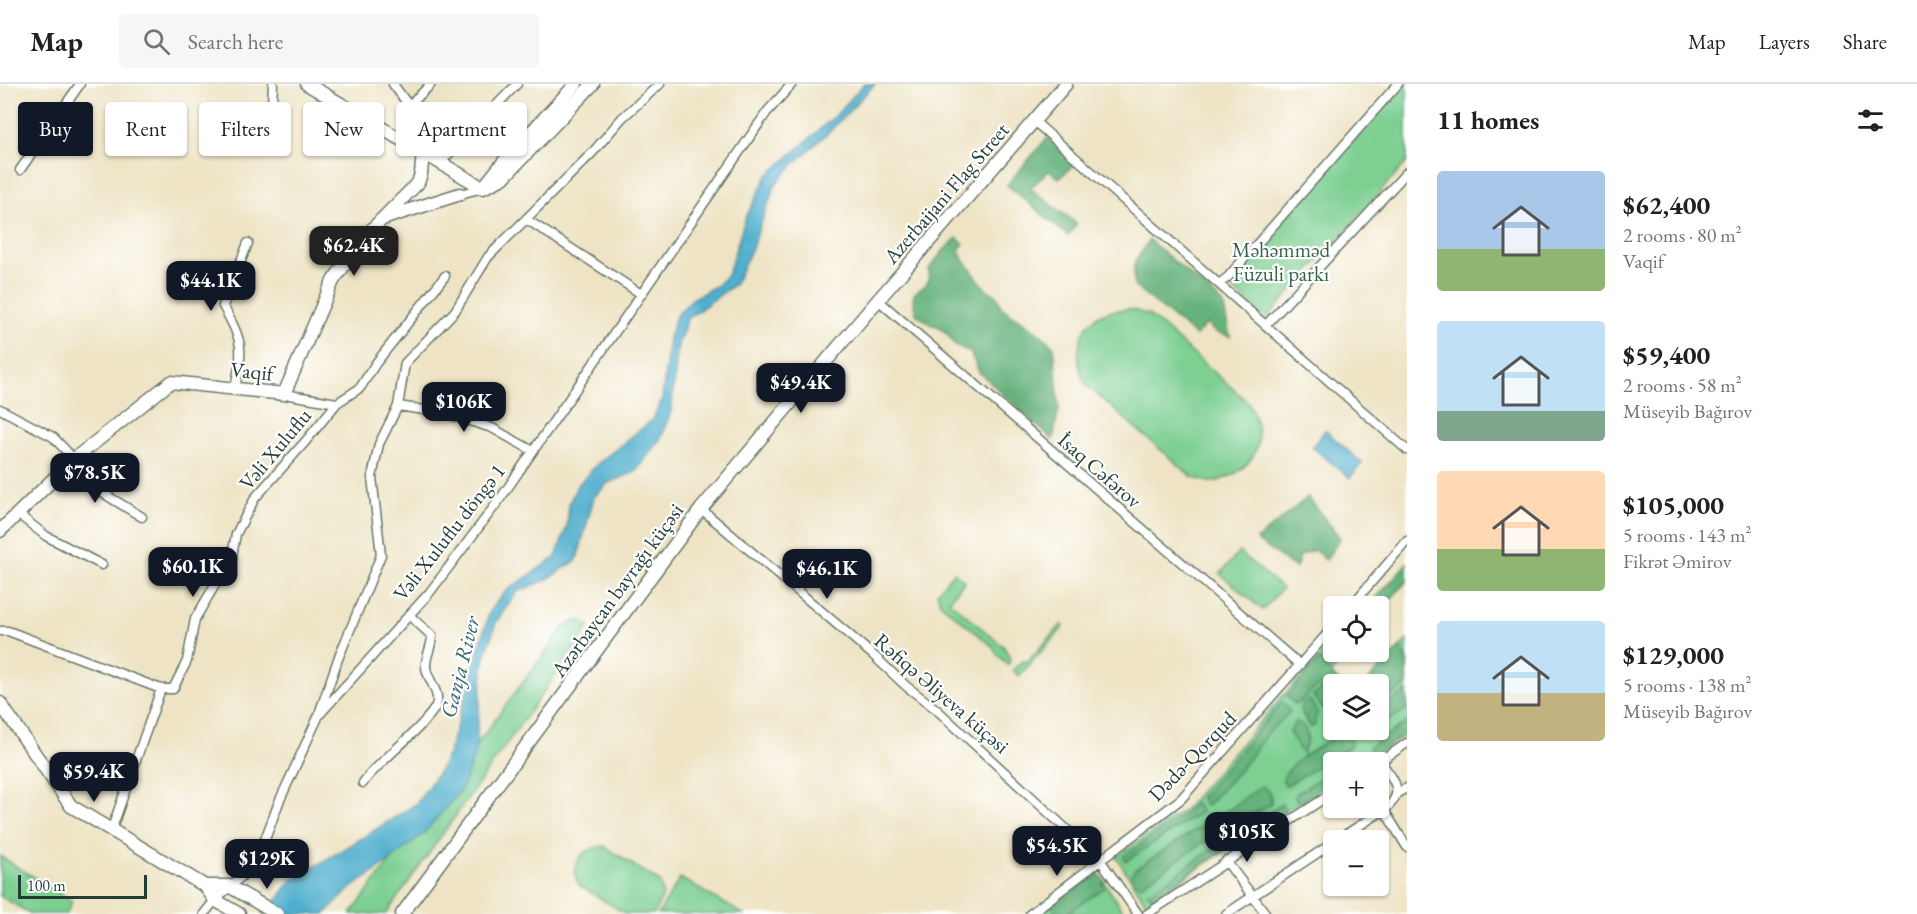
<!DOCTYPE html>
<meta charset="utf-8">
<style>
:root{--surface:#fff;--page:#f6f6f6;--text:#202124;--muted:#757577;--line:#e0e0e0;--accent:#111827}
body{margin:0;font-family:"EB Garamond",serif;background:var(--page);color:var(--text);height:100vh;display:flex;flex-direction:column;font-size:22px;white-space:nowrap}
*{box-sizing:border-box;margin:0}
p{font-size:20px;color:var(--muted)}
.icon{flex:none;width:33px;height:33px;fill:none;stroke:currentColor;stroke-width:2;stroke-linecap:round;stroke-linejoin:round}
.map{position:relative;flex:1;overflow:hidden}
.panel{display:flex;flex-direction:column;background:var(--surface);width:510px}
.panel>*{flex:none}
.guide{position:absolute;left:18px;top:18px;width:570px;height:54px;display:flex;gap:12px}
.controls{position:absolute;left:1323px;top:512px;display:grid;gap:12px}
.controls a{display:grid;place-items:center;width:66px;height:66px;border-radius:6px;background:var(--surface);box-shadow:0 2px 4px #0004;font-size:30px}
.scale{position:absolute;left:18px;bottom:15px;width:129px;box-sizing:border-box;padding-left:6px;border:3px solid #1f3d34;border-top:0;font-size:16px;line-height:21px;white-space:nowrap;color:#1f3d34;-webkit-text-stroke:4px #fff;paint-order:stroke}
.price{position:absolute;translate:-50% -51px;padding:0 14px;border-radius:12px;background:var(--accent);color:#fff;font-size:20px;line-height:39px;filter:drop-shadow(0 2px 3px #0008)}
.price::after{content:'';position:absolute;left:50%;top:36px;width:18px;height:14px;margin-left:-9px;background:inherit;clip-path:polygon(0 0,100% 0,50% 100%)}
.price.selected{background:#222;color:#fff}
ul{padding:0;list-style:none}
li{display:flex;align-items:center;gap:18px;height:150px;padding:0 30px}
li span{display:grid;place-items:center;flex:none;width:168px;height:120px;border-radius:6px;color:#555}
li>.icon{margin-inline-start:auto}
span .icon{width:72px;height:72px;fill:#fffc;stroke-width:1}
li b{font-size:26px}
h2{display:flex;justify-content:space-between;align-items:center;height:72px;padding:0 30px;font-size:26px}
.pill{padding:0 21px;border-radius:6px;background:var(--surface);box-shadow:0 2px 4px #0004;font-size:21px;line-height:54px}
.pill.selected{background:var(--accent);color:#fff}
header{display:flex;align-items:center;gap:36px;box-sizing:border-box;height:84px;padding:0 30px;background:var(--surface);border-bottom:2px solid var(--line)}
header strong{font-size:28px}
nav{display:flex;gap:33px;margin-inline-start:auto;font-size:21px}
.search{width:420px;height:54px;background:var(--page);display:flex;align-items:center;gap:15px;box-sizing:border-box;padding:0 21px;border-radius:6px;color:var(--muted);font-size:22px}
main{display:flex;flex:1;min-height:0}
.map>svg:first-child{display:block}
.green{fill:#7dcf92;stroke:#4e8663;stroke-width:1.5}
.forest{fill:#66b27c;stroke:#427858;stroke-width:1.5}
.water{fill:#50afce;stroke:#387681;stroke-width:1.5}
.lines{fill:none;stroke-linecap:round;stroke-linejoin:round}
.street-casing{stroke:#677767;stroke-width:11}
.secondary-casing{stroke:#677767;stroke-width:15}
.street{stroke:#fff;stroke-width:8}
.secondary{stroke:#fff;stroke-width:12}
.labels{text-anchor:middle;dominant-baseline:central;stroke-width:4.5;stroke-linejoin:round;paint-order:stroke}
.street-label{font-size:21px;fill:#1f3d34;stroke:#fff}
.park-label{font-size:21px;fill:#36624c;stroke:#fff}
.water-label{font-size:22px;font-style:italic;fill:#30656a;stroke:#fff}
</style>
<header>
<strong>Map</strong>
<div class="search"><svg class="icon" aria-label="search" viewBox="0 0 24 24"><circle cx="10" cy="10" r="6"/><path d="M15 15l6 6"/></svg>Search here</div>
<nav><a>Map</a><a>Layers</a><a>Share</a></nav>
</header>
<main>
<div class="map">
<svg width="1407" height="830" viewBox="0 0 1407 830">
<rect width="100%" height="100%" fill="#fff"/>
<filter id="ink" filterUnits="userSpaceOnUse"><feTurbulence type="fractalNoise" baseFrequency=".0167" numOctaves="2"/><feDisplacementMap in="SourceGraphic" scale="12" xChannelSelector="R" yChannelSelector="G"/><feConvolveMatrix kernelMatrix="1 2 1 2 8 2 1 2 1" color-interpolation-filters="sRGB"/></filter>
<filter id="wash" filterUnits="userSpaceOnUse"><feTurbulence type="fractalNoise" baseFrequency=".008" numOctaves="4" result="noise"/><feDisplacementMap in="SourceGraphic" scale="24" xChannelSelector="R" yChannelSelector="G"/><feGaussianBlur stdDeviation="1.35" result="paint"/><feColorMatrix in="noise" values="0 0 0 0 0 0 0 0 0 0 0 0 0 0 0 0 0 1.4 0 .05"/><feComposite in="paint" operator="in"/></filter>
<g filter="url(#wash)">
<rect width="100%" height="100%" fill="#eee4c5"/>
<path class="green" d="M1405 0H1407V78L1267 234 1225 199Z
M1130 225 1149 231 1249 319C1262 346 1264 371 1236 389 1229 393 1217 398 1209 398 1203 398 1196 394 1191 392L1086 301C1075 281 1075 251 1094 235 1103 226 1118 226 1130 225Z
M1239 468 1282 504 1263 526 1220 490Z
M954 488 965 497 949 517 1003 562C1007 568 1013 574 1008 581L996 569 993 563 940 519 937 508Z
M581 536 590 542 386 830H351L564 543 575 537Z
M1062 540 1064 543 1019 592 1013 586 1022 577H1028Z
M1407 556V648L1361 678H1334L1333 696 1146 819 1116 773 1184 726 1280 615 1333 558 1334 567H1352L1331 590 1342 600H1334V645H1378V600H1365Z
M604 762 660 798 663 812 654 830H626L580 802C566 782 583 763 604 762Z
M0 772 72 817 67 830H31L0 812Z
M1099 790 1125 830H1038Z
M680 794 743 830H658Z"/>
<path class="forest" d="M1047 54 1076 79 1059 94 1049 87 1030 104 1077 140 1068 152 1007 101Z
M957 154 964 160 959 165 961 172 985 204 997 212 1002 224 1037 247 1054 263 1059 324 1053 356 979 288 970 268 955 261 948 251 938 242 932 241 916 230 913 216 914 210 926 201 929 196V185L944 166Z
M1149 156 1223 219 1230 253 1215 248 1206 240 1196 252 1134 202V180Z
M1308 413 1340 454 1326 476 1314 466 1300 472 1296 484 1256 456Z
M1407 479V497L1382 525 1387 530 1381 537 1379 534 1378 522H1369Z
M1400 564 1407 574V601L1389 614 1386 608 1380 612 1382 618 1379 620 1378 600H1365Z
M1320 576 1331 590 1342 600H1334L1333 626 1323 625 1313 612 1334 596 1332 593 1314 605 1300 618 1295 620 1287 612Z
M1407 607V625L1379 643V625Z
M1309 615 1318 629 1315 635V641L1311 644 1300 626 1302 620Z
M1282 618 1290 628 1268 649 1243 682 1206 723 1201 713Z
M1296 637 1304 643 1308 653 1303 670 1289 649Z
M1407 638V650L1374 672 1369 663Z
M1341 650 1349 651 1352 659 1351 662 1286 702 1283 697C1286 678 1325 659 1341 650Z
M1333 686V698L1302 718 1297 717 1295 714 1296 710Z
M1262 702C1269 707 1272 711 1271 720L1231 743 1224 729Z
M1195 718 1201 728 1126 777 1123 773 1184 730Z
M1282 720 1286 726 1233 760 1229 754Z
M1206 739H1209L1215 748 1214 751 1144 799 1140 801 1135 798 1131 791 1134 786Z
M1223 758 1228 764 1152 814 1148 809Z
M1099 790 1105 797 1103 800 1104 804 1066 830H1057L1051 821Z"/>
<path class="water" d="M864 0H875L830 47 794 80 775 101 752 164 735 200 687 235 678 261 671 327 662 352 636 388 608 399 594 413 577 476 546 496 517 508 496 538 484 577 475 670 461 706 424 749 378 786 351 804 325 830H266L292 796 364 753 416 720 439 687 449 668 490 526 506 507 556 473 567 442 569 420 577 402 596 381 652 336 662 316 669 254 676 232 692 215 717 201 728 190 745 135 767 92 836 31Z
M1325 346 1362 379 1350 394 1312 363Z"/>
</g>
<g filter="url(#ink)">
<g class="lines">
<defs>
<path id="street" d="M393 0 409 22 421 48 423 68
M409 22 431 0
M1034 37 1407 366
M270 59 273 0
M441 78 517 0
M20 86 80 0
M460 110 483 104
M526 135 641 210
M1219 200 1228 193 1398 0
M878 216 1300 581
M1266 241 1407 88
M235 305C243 263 244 260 223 222L248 159
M337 319 360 304 376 279 445 192
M398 322 444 329 492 344 533 367
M0 325 53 353 74 375
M67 381 88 400 142 433
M701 425 873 571 906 602 936 625 1101 777 1138 830
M18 430 46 452 102 481
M1351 522 1407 457
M0 547H8L161 605
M320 627 338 575 381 471 372 393 379 360 398 322 405 279 455 227 488 173 593 68 622 34 660 0
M1381 678C1394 697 1407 708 1384 726
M1378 679 1407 659
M363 699C376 679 435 635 437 618 439 606 427 595 426 583 425 573 432 563 432 552L409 531
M1397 709 1407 704
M111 747 161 605H173L187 577 195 535 232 472 236 450 255 414 305 358 337 319 284 310
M1337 756 1384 726 1407 763
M1226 777 1266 830
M204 830 215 816 241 793 258 774 279 718 319 631 430 508 500 415 767 28 792 0
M1030 830 1181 715 1334 542
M1147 830 1334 708
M1226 830 1334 758"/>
<path id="secondary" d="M307 0 483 104
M486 100 506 75 576 0
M483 104 503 94 593 0
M384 133 418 99 421 90 423 68
M0 447 74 375 171 298 284 310 333 197 362 156 382 135 460 110
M0 619 71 722 205 802 215 816 239 830
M205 802H229L277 830
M402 830 701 425 878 216 1066 0"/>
</defs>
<use href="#street" class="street-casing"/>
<use href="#secondary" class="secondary-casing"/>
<use href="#street" class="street"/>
<use href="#secondary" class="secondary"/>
</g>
</g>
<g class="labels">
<g class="street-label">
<text transform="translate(946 109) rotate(-49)">Azerbaijani Flag Street</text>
<text transform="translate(252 287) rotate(6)">Vaqif</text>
<text transform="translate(275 365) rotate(-50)">Vəli Xuluflu</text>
<text transform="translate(1100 386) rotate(41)">İsaq Cəfərov</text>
<text transform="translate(449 448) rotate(-52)">Vəli Xuluflu döngə 1</text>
<text transform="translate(617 506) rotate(-54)">Azərbaycan bayrağı küçəsi</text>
<text transform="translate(942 609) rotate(41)">Rəfiqə Əliyeva küçəsi</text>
<text transform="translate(1192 672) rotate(-46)">Dədə-Qorqud</text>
</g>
<g class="park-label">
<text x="1281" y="165">Məhəmməd<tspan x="1281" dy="24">Füzuli parkı</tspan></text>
</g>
<g class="water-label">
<text transform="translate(460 583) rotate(-76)">Ganja River</text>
</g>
</g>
</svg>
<div class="controls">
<a><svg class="icon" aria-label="locate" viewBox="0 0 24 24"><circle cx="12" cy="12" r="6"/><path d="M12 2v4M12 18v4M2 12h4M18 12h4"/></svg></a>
<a><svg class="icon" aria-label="layers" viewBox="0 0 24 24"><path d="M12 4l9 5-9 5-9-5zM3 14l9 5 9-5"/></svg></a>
<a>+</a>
<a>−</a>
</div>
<div class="scale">100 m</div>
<b class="price selected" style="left:354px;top:193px">$62.4K</b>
<b class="price" style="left:211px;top:228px">$44.1K</b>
<b class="price" style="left:801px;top:330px">$49.4K</b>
<b class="price" style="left:464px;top:349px">$106K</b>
<b class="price" style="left:95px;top:420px">$78.5K</b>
<b class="price" style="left:193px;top:514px">$60.1K</b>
<b class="price" style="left:827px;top:516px">$46.1K</b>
<b class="price" style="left:94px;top:719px">$59.4K</b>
<b class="price" style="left:1247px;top:779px">$105K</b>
<b class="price" style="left:1057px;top:793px">$54.5K</b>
<b class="price" style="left:267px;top:806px">$129K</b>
<div class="guide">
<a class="pill selected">Buy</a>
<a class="pill">Rent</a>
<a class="pill">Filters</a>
<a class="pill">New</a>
<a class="pill">Apartment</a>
</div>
</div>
<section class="panel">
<h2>11 homes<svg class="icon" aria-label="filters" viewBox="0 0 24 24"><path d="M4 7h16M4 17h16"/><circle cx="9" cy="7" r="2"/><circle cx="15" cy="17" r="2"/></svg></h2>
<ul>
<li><span style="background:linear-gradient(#a9c7e8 65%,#8fb573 0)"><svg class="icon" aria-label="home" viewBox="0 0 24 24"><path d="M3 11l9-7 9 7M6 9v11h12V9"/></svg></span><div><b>$62,400</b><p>2 rooms · 80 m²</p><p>Vaqif</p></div></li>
<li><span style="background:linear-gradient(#bfe0f5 75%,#7fa58c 0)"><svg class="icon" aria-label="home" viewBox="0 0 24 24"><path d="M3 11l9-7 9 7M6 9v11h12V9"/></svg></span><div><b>$59,400</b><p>2 rooms · 58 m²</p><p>Müseyib Bağırov</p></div></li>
<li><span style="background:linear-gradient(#ffd9b3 65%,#8fb573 0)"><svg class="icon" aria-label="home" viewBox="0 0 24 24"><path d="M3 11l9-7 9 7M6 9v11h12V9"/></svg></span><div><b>$105,000</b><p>5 rooms · 143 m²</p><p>Fikrət Əmirov</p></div></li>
<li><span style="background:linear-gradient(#bfe0f5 60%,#c2b280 0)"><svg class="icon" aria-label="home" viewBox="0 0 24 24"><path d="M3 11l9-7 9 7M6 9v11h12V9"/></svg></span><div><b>$129,000</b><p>5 rooms · 138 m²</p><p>Müseyib Bağırov</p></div></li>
</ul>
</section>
</main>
